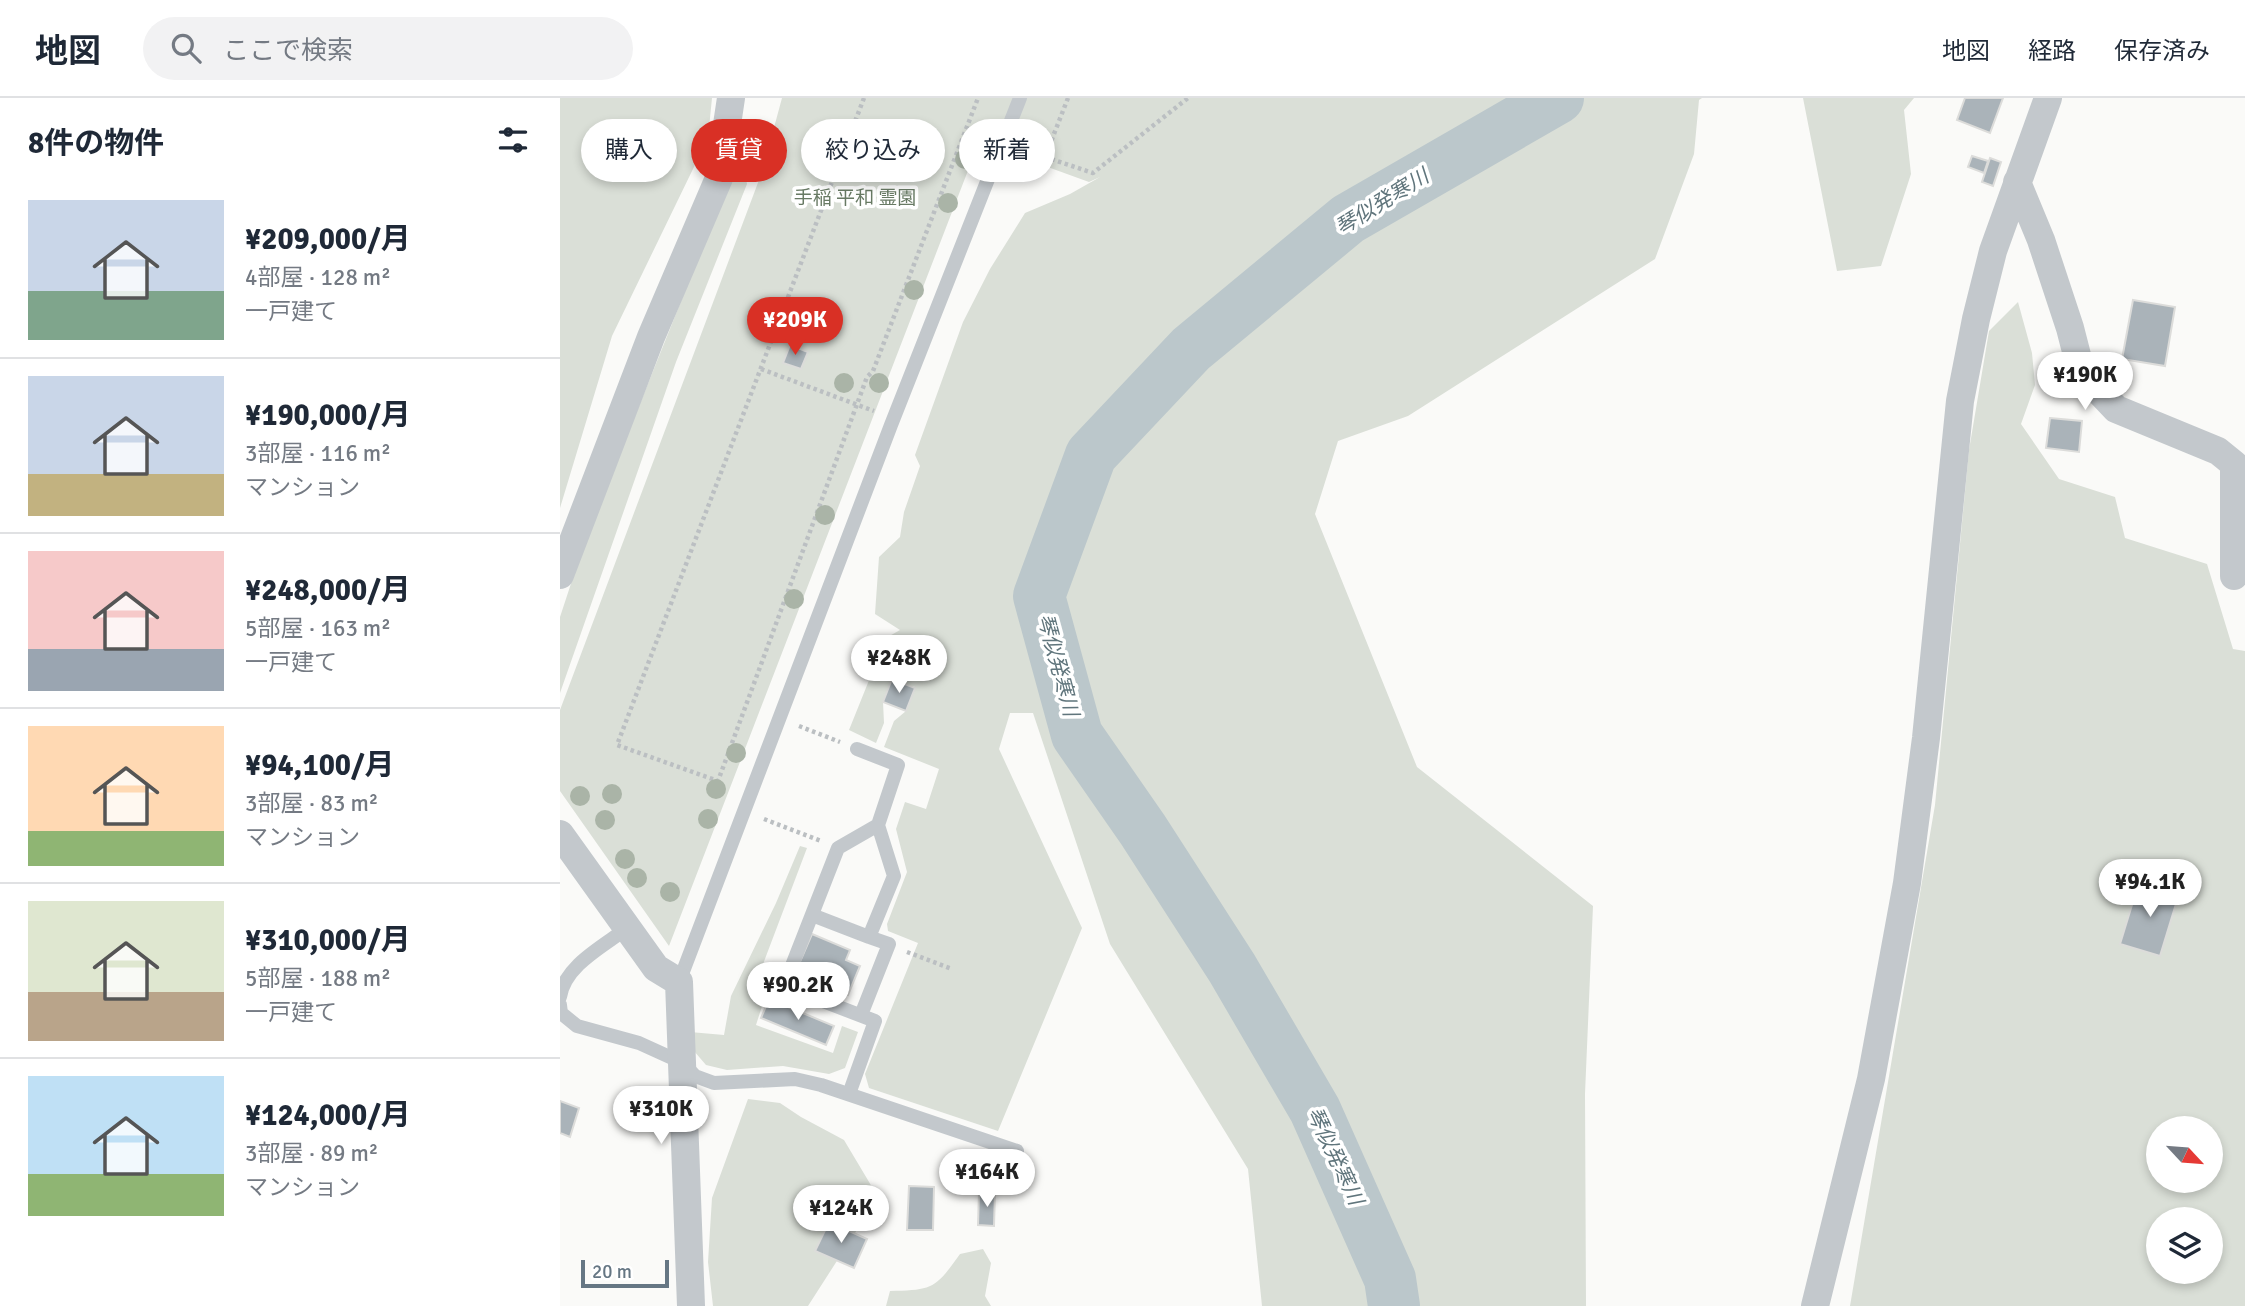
<!DOCTYPE html>
<html lang="ja">
<meta charset="utf-8">
<style>
:root{--surface:#fff;--page:#f2f2f3;--text:#1f2937;--muted:#747a83;--line:#e0e1e3;--accent:#d93025}
body{margin:0;font-family:Signika,"Noto Sans JP",sans-serif;background:var(--page);color:var(--text);height:100vh;display:flex;flex-direction:column;font-size:26px;white-space:nowrap}
*{box-sizing:border-box;margin:0}
p{font-size:23px;color:var(--muted)}
.icon{flex:none;width:38px;height:38px;fill:none;stroke:currentColor;stroke-width:2;stroke-linecap:round;stroke-linejoin:round}
.map{position:relative;flex:1;overflow:hidden}
.sheet{display:flex;flex-direction:column;background:var(--surface);width:560px}
.sheet>*{flex:none}
.banner{position:absolute;left:21px;top:21px;width:665px;height:63px;display:flex;gap:14px}
.needle{width:46px;rotate:116deg}
.controls{position:absolute;left:1586px;top:1018px;display:grid;gap:14px}
.controls a{display:grid;place-items:center;width:77px;height:77px;border-radius:50%;background:var(--surface);box-shadow:0 4px 10px #0003;font-size:35px}
.scale{position:absolute;left:21px;bottom:18px;width:88px;box-sizing:border-box;padding-left:7px;border:4px solid #657683;border-top:0;font-size:19px;line-height:24px;white-space:nowrap;color:#657683;-webkit-text-stroke:5px #fff;paint-order:stroke}
.price{position:absolute;translate:-50% -60px;padding:0 16px;border-radius:24px;background:#fff;color:#222;font-size:23px;line-height:46px;filter:drop-shadow(0 2px 4px #0008)}
.price::after{content:'';position:absolute;left:50%;top:42px;width:21px;height:16px;margin-left:-10px;background:inherit;clip-path:polygon(0 0,100% 0,50% 100%)}
.price.active{background:var(--accent);color:#fff}
ul{padding:0;list-style:none}
li{display:flex;align-items:center;gap:21px;height:175px;padding:0 28px}
li+li{border-top:2px solid var(--line)}
li span{display:grid;place-items:center;flex:none;width:196px;height:140px;border-radius:0px;color:#555}
li>.icon{margin-inline-start:auto}
span .icon{width:84px;height:84px;fill:#fffc;stroke-width:1}
li b{font-size:30px}
h2{display:flex;justify-content:space-between;align-items:center;height:84px;padding:0 28px;font-size:30px}
.chip{padding:0 24px;border-radius:32px;background:var(--surface);box-shadow:0 4px 10px #0003;font-size:24px;line-height:63px}
.chip.active{background:var(--accent);color:#fff}
header{display:flex;align-items:center;gap:42px;box-sizing:border-box;height:98px;padding:0 35px;background:var(--surface);border-bottom:2px solid var(--line)}
header strong{font-size:33px}
nav{display:flex;gap:38px;margin-inline-start:auto;font-size:24px}
.search{width:490px;height:63px;background:var(--page);display:flex;align-items:center;gap:18px;box-sizing:border-box;padding:0 24px;border-radius:38px;color:var(--muted);font-size:26px}
main{display:flex;flex:1;min-height:0}
.map>svg:first-child{display:block}
.green{fill:#dadfd7;fill-rule:evenodd}
.lines{fill:none;stroke-linecap:round;stroke-linejoin:round}
.river{stroke:#bbc7cb;stroke-width:52}
.building{fill:#aab3b9;stroke:#dcdcda;stroke-width:2}
.path{stroke:#bbbfc2;stroke-width:4.5;stroke-dasharray:3.5 3.5;stroke-linecap:butt}
.service{stroke:#c3c8cc;stroke-width:14}
.minor{stroke:#c3c8cc;stroke-width:28}
.tree{fill:#aab4a7}
.labels{text-anchor:middle;dominant-baseline:central;stroke-width:7;stroke-linejoin:round;paint-order:stroke}
.park-label{font-size:19px;fill:#687a64;stroke:#fff}
.water-label{font-size:21px;font-style:italic;fill:#60757c;stroke:#fff}
</style>
<header>
<strong>地図</strong>
<div class="search"><svg class="icon" aria-label="search" viewBox="0 0 24 24"><circle cx="10" cy="10" r="6"/><path d="M15 15l6 6"/></svg>ここで検索</div>
<nav><a>地図</a><a>経路</a><a>保存済み</a></nav>
</header>
<main>
<section class="sheet">
<h2>8件の物件<svg class="icon" aria-label="filters" viewBox="0 0 24 24"><path d="M4 7h16M4 17h16"/><circle cx="9" cy="7" r="2"/><circle cx="15" cy="17" r="2"/></svg></h2>
<ul>
<li><span style="background:linear-gradient(#c9d6e8 65%,#7fa58c 0)"><svg class="icon" aria-label="home" viewBox="0 0 24 24"><path d="M3 11l9-7 9 7M6 9v11h12V9"/></svg></span><div><b>¥209,000/月</b><p>4部屋 · 128 m²</p><p>一戸建て</p></div></li>
<li><span style="background:linear-gradient(#c9d6e8 70%,#c2b280 0)"><svg class="icon" aria-label="home" viewBox="0 0 24 24"><path d="M3 11l9-7 9 7M6 9v11h12V9"/></svg></span><div><b>¥190,000/月</b><p>3部屋 · 116 m²</p><p>マンション</p></div></li>
<li><span style="background:linear-gradient(#f6c9c9 70%,#9aa5b1 0)"><svg class="icon" aria-label="home" viewBox="0 0 24 24"><path d="M3 11l9-7 9 7M6 9v11h12V9"/></svg></span><div><b>¥248,000/月</b><p>5部屋 · 163 m²</p><p>一戸建て</p></div></li>
<li><span style="background:linear-gradient(#ffd9b3 75%,#8fb573 0)"><svg class="icon" aria-label="home" viewBox="0 0 24 24"><path d="M3 11l9-7 9 7M6 9v11h12V9"/></svg></span><div><b>¥94,100/月</b><p>3部屋 · 83 m²</p><p>マンション</p></div></li>
<li><span style="background:linear-gradient(#dfe7d0 65%,#b9a48a 0)"><svg class="icon" aria-label="home" viewBox="0 0 24 24"><path d="M3 11l9-7 9 7M6 9v11h12V9"/></svg></span><div><b>¥310,000/月</b><p>5部屋 · 188 m²</p><p>一戸建て</p></div></li>
<li><span style="background:linear-gradient(#bfe0f5 70%,#8fb573 0)"><svg class="icon" aria-label="home" viewBox="0 0 24 24"><path d="M3 11l9-7 9 7M6 9v11h12V9"/></svg></span><div><b>¥124,000/月</b><p>3部屋 · 89 m²</p><p>マンション</p></div></li>
</ul>
</section>
<div class="map">
<svg width="1685" height="1208" viewBox="0 0 1685 1208">
<rect width="100%" height="100%" fill="#fafaf8"/>
<path class="green" d="M0 0H152L148 40 52 238 0 410Z
M222 0H1142L1139 2 1134 56 1095 161 848 318 778 343 755 416 857 669 1033 808 1025 996 1026 1208H702L688 1071 550 846 473 615H450L439 651 522 830 438 1033 309 990 305 976 358 845 328 833 327 826 347 774 336 731 345 704 366 711 379 671 324 649 334 623 346 613 355 589 331 582 323 604 324 625 316 645 289 632 326 540 340 532 315 516 319 459 340 439 344 414 360 368 355 357 403 224 430 171 465 115 510 96 540 79 529 84 419 44 109 848 0 693V612L202 74Z
M1243 0H1354L1344 12 1351 76 1321 168 1277 173Z
M181 54 187 86 116 264 0 595V519L26 440Z
M1458 204 1472 255 1475 287 1461 326 1499 381 1555 399 1565 440 1647 466 1673 551 1685 553V1208H1290L1375 707 1409 352 1429 233ZM1598 1031H1650V1083H1598ZM1598 1122H1650V1174H1598Z
M240 748 247 750 192 895 204 902 196 927 273 955 282 928 298 934 285 970 269 976 223 968 167 972 146 967 134 953 130 934 164 937 171 898 216 805Z
M188 1001 220 1005 241 1019 284 1042 318 1099 248 1208H153L148 1164 152 1100Z
M423 1151 431 1165 425 1198 431 1208H326L330 1193C373 1192 375 1191 400 1156Z"/>
<g class="lines">
<path class="river" d="M834 1208 830 1181 755 1012 672 870 583 732 517 637 479 498 531 357 631 251 788 121 998 0"/>
</g>
<path class="building" d="M1405 0H1443L1430 35 1397 22Z
M1412 58 1428 63 1424 75 1408 69Z
M1430 60 1441 64 1433 88 1422 84Z
M1573 202 1615 209 1605 268 1562 261Z
M230 247 248 254 241 271 223 265Z
M1490 320 1522 323 1519 354 1486 350Z
M332 581 355 590 346 613 323 604Z
M1579 784 1619 796 1600 858 1560 846Z
M252 836 290 852 286 862 300 868 288 897 235 875Z
M209 901 274 928 266 947 201 920Z
M0 1003 19 1010 10 1039 0 1035Z
M349 1088 374 1089 373 1132H347Z
M419 1094H435L434 1128 418 1127Z
M269 1124 307 1141 294 1170 255 1153Z"/>
<g class="lines">
<path class="path" d="M304 0 57 647 158 683 307 279 313 273 418 0
M508 0 485 59 533 75 628 0
M460 51 485 59
M201 271 314 313
M239 628 280 644
M204 721 261 743
M347 854 392 871"/>
<path class="service" d="M252 817 309 839
M119 884 331 327 460 0
M0 899C5 867 44 848 67 830
M0 907 1 915 17 928 79 945 123 965 135 978 154 985 235 981 261 987 457 1053
M301 917 329 846 309 839 334 778 318 727
M289 996 315 923 224 888 278 750 318 727 338 667 297 651"/>
<path class="minor" d="M1457 84 1481 142 1510 230 1520 269 1538 292 1556 311 1658 353 1674 366V478
M0 477 91 239 159 80 171 0
M0 736 96 870 119 884 131 1208
M1255 1208 1311 981 1347 785 1366 640 1400 303 1416 221 1433 153 1488 0"/>
</g>
<g class="tree">
<circle cx="405" cy="61" r="10"/>
<circle cx="388" cy="105" r="10"/>
<circle cx="354" cy="192" r="10"/>
<circle cx="284" cy="285" r="10"/>
<circle cx="319" cy="285" r="10"/>
<circle cx="265" cy="417" r="10"/>
<circle cx="234" cy="501" r="10"/>
<circle cx="176" cy="655" r="10"/>
<circle cx="156" cy="691" r="10"/>
<circle cx="52" cy="696" r="10"/>
<circle cx="20" cy="698" r="10"/>
<circle cx="148" cy="721" r="10"/>
<circle cx="45" cy="722" r="10"/>
<circle cx="65" cy="761" r="10"/>
<circle cx="77" cy="780" r="10"/>
<circle cx="110" cy="794" r="10"/>
</g>
<g class="labels">
<g class="park-label">
<text x="295" y="100">手稲 平和 霊園</text>
</g>
<g class="water-label">
<text transform="translate(822 104) rotate(-32)">琴似発寒川</text>
<text transform="translate(498 567) rotate(75)">琴似発寒川</text>
<text transform="translate(775 1058) rotate(65)">琴似発寒川</text>
</g>
</g>
</svg>
<div class="controls">
<a><svg class="needle" viewBox="-14 -14 28 28"><path d="M0-13l5 13h-10z" fill="#e53935"/><path d="M0 13l5-13h-10z" fill="#747a83"/></svg></a>
<a><svg class="icon" aria-label="layers" viewBox="0 0 24 24"><path d="M12 4l9 5-9 5-9-5zM3 14l9 5 9-5"/></svg></a>
</div>
<div class="scale">20 m</div>
<b class="price active" style="left:235px;top:259px">¥209K</b>
<b class="price" style="left:1525px;top:314px">¥190K</b>
<b class="price" style="left:339px;top:597px">¥248K</b>
<b class="price" style="left:1590px;top:821px">¥94.1K</b>
<b class="price" style="left:238px;top:924px">¥90.2K</b>
<b class="price" style="left:101px;top:1048px">¥310K</b>
<b class="price" style="left:427px;top:1111px">¥164K</b>
<b class="price" style="left:281px;top:1147px">¥124K</b>
<div class="banner">
<a class="chip">購入</a>
<a class="chip active">賃貸</a>
<a class="chip">絞り込み</a>
<a class="chip">新着</a>
</div>
</div>
</main>
